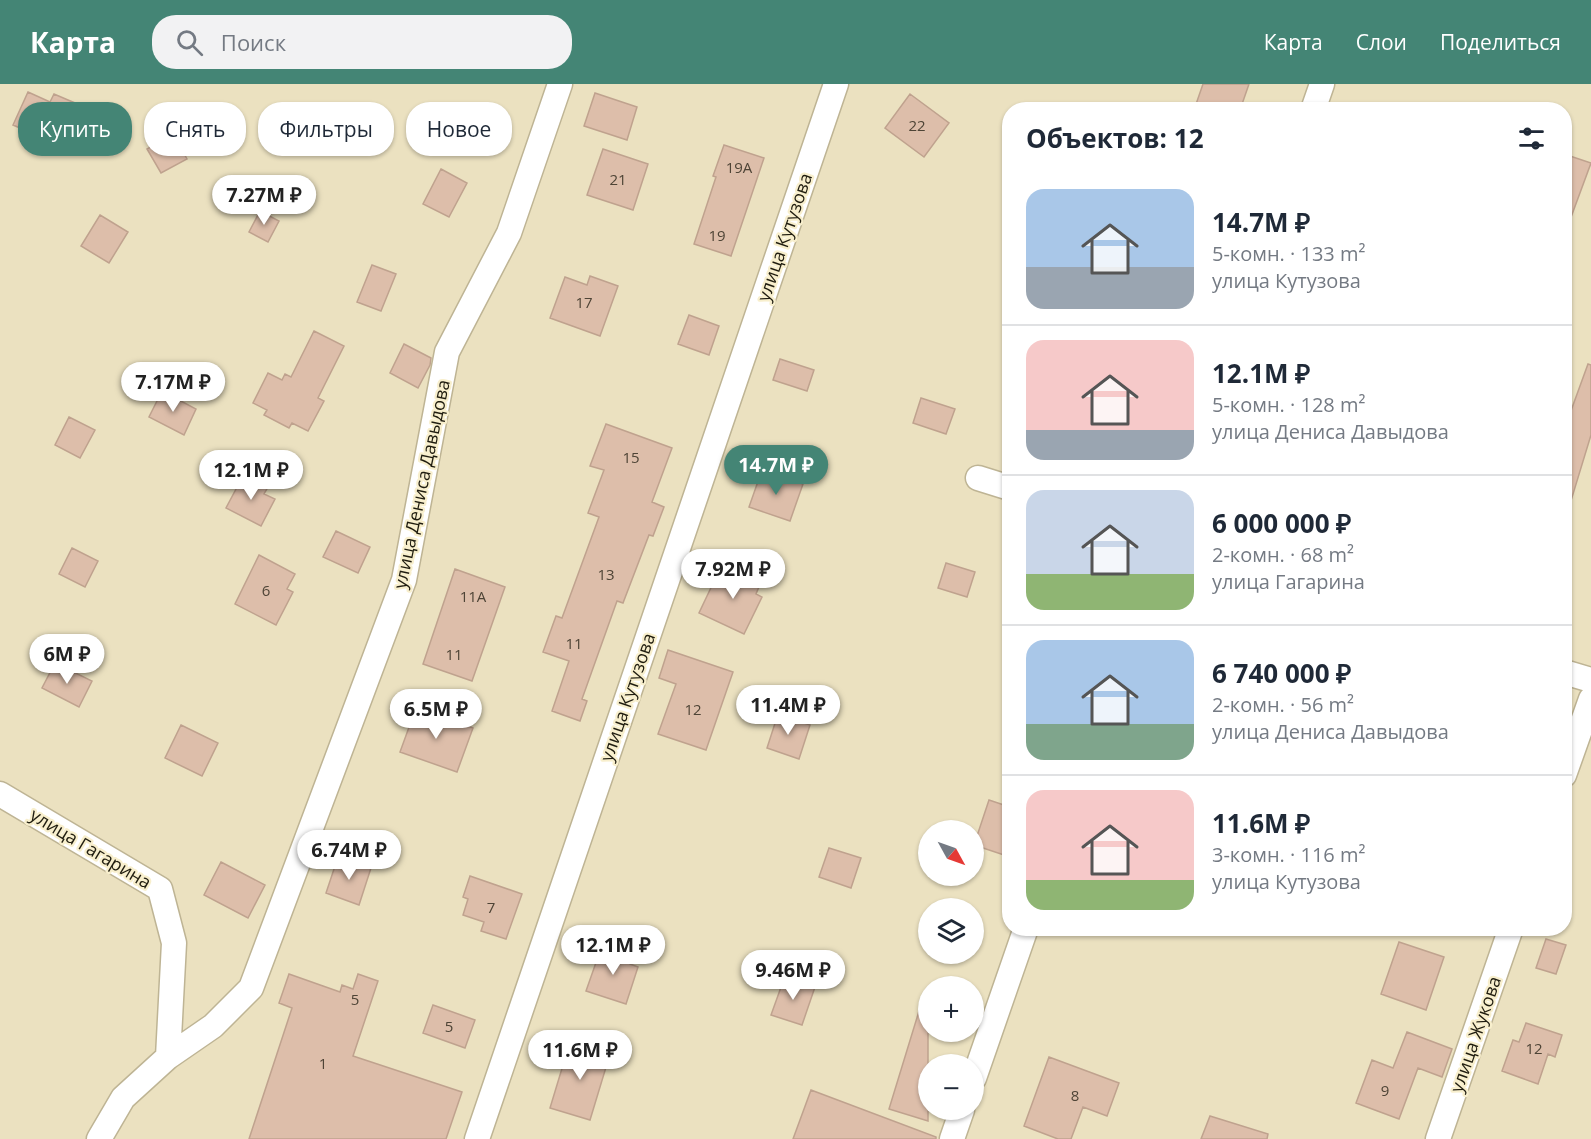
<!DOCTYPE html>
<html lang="ru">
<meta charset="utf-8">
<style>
:root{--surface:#fff;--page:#f2f2f3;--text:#1f2937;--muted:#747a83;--line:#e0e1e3;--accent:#448575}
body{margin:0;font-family:"Open Sans",sans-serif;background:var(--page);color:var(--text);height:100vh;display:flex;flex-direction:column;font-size:22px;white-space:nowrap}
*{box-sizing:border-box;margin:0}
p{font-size:20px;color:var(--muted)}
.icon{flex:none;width:33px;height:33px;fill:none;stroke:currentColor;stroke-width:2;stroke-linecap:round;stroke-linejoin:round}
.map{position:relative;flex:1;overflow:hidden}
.details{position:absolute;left:1002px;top:18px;width:570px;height:834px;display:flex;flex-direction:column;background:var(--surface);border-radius:24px;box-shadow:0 2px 4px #0004}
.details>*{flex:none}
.top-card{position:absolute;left:18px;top:18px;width:570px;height:54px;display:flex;gap:12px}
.needle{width:39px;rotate:130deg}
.controls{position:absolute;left:918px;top:736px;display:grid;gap:12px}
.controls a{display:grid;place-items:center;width:66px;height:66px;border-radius:50%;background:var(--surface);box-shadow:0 2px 4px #0004;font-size:30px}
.price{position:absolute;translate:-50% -51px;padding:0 14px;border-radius:21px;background:#fff;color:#222;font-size:20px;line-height:39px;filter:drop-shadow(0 2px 3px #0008)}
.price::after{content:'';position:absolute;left:50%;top:36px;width:18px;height:14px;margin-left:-9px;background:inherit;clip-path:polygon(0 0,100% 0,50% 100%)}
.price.on{background:var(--accent);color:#fff}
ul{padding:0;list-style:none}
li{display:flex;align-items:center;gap:18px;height:150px;padding:0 24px}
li+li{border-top:2px solid var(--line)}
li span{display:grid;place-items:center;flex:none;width:168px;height:120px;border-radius:18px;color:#555}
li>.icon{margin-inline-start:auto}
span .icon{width:72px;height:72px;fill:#fffc;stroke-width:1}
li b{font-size:26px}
h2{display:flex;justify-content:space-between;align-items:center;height:72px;padding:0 24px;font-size:26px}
.tag{padding:0 21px;border-radius:24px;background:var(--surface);box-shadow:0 2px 4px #0004;font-size:21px;line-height:54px}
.tag.on{background:var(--accent);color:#fff}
header{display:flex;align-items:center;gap:36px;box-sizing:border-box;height:84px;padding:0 30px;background:var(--accent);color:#fff}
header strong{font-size:28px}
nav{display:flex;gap:33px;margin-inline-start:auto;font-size:21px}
.search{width:420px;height:54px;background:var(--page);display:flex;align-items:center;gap:15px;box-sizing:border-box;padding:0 21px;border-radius:24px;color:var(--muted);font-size:22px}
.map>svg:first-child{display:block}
.building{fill:#ddbeaa;stroke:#bfa28e;stroke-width:1.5}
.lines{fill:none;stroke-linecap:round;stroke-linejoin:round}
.street-casing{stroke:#beb494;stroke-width:27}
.street{stroke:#fff;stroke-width:24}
.labels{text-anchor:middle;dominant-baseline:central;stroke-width:4.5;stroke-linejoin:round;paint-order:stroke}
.number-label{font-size:15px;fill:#4e4436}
.street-label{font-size:18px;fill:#1f1c0f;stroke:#f8efcd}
</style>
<header>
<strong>Карта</strong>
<div class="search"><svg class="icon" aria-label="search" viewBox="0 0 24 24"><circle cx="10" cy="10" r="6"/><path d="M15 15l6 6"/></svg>Поиск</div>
<nav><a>Карта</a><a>Слои</a><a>Поделиться</a></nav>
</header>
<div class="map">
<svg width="1591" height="1055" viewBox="0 0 1591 1055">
<rect width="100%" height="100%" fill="#ebe1c0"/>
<path class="building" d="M1203 0H1249L1240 26H1194Z
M28 8 50 18 54 10 75 19 58 60 13 41Z
M595 9 637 23 627 56 584 42Z
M910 10 949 39 924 73 885 44Z
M173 50 187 75 161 89 147 65Z
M724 61 764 74 731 172 694 160 716 93 713 92Z
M603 65 648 80 633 126 587 111Z
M1564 70 1591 79 1567 144 1564 143Z
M441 85 467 99 449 133 423 120Z
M260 127 279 137 268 158 249 148Z
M100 131 128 148 109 179 81 162Z
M372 181 396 190 381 227 357 218Z
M590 192 618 202 600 252 550 234 565 193 587 201Z
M689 231 719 242 709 271 678 260Z
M314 247 344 262 318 314 324 317 308 347 292 339 289 344 264 331 267 326 253 319 268 289 282 296 285 290 291 293Z
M404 260 431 274 430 281 418 304 390 289Z
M780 275 814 286 807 307 773 296Z
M1588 280 1591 281V351L1570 420 1564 419V346Z
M162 307 196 325 184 351 149 333Z
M921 314 955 325 946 350 913 339Z
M69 333 95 346 80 374 55 361Z
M606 340 672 364 652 418 664 423 653 452 649 451 623 519 617 517 582 615 587 617 580 637 552 627 569 577 543 568 556 532 562 534 599 433 588 429 604 386 590 382Z
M762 386 803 400 790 437 749 423Z
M244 390 268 403 264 410 275 415 261 442 226 424Z
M336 447 370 463 358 489 323 473Z
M72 464 98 477 85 503 59 490Z
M259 471 295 490 287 505 293 508 276 541 235 520Z
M946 479 975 488 967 513 938 504Z
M726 481 761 498 756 510 762 513 744 550 699 529 717 491 721 493Z
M455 485 505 503 472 597 423 580Z
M668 566 733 588 706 666 658 650 676 600 659 594Z
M55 579 92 597 79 623 42 604Z
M416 624 473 644 457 688 400 668Z
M778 630 810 641 799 675 767 664Z
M181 641 218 659 202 692 165 674Z
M989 716 1010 723V773L974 761Z
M829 764 861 774 851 804 819 793Z
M338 773 371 784 359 821 326 809Z
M221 778 265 801 248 834 204 811Z
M470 792 522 810 506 855 481 847 484 838 463 831 468 815 463 813Z
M1546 855 1566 861 1556 890 1536 884Z
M1399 858 1444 873 1426 926 1381 910Z
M611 863 633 870 630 880 638 883 626 920 586 907 599 870 608 873Z
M289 890 340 908 342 901 353 905 358 890 378 897 353 972 462 1008 446 1055H249L292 924 279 919Z
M785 892 815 903 802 941 771 931Z
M923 914 928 915V1037L889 1025Z
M433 921 475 936 465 964 423 949Z
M1526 939 1562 951 1555 973 1548 970 1538 1000 1502 987 1513 956 1519 958Z
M1407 948 1452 965 1442 993 1418 984 1399 1035 1356 1019 1372 976 1393 984Z
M570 958 610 970 590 1036 550 1024Z
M1049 973 1119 999 1107 1032 1083 1023 1071 1055H1058L1024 1042Z
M811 1006 936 1053V1055H793Z
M1210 1032 1268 1050 1267 1055H1201Z"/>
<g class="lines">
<defs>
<path id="street" d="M1313 26 1322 0
M978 394 1010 404
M1564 588 1591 596
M1564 691 1591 615
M0 710 160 805 174 859 168 973
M974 994 1026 844
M99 1055 123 1014 168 973 213 942 251 904 404 496 447 268 509 149 560 0
M477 1055 836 0
M952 1055 962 1026
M1438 1055 1511 844"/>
</defs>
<use href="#street" class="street-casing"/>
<use href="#street" class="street"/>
</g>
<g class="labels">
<g class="number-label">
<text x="917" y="41">22</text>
<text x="739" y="83">19А</text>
<text x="618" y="95">21</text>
<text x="717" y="151">19</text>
<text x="584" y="218">17</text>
<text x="631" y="373">15</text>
<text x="606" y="490">13</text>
<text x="266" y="506">6</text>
<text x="473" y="512">11А</text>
<text x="574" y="559">11</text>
<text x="454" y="570">11</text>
<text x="693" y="625">12</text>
<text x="491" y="823">7</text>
<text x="355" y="915">5</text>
<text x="449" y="942">5</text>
<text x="1534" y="964">12</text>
<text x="323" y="979">1</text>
<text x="1385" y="1006">9</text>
<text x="1075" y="1011">8</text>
</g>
<g class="street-label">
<text transform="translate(784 153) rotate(-71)">улица Кутузова</text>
<text transform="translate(421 400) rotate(-78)">улица Дениса Давыдова</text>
<text transform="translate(627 613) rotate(-71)">улица Кутузова</text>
<text transform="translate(91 764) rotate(31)">улица Гагарина</text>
<text transform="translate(1475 950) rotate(-71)">улица Жукова</text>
</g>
</g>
</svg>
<div class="controls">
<a><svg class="needle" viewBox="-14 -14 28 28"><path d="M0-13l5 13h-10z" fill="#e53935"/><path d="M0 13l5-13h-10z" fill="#747a83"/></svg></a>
<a><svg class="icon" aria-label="layers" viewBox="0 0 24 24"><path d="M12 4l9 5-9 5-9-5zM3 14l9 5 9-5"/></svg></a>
<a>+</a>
<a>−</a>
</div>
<b class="price" style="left:264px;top:142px">7.27M ₽</b>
<b class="price" style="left:173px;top:329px">7.17M ₽</b>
<b class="price on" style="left:776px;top:412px">14.7M ₽</b>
<b class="price" style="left:251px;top:417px">12.1M ₽</b>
<b class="price" style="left:733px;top:516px">7.92M ₽</b>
<b class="price" style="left:67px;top:601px">6M ₽</b>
<b class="price" style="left:788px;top:652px">11.4M ₽</b>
<b class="price" style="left:436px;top:656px">6.5M ₽</b>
<b class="price" style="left:349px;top:797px">6.74M ₽</b>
<b class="price" style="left:613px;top:892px">12.1M ₽</b>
<b class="price" style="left:793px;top:917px">9.46M ₽</b>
<b class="price" style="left:580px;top:997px">11.6M ₽</b>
<div class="top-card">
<a class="tag on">Купить</a>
<a class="tag">Снять</a>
<a class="tag">Фильтры</a>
<a class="tag">Новое</a>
</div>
<section class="details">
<h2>Объектов: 12<svg class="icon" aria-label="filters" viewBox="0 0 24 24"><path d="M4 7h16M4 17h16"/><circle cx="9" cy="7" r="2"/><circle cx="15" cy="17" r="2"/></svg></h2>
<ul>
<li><span style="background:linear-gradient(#a9c7e8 65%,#9aa5b1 0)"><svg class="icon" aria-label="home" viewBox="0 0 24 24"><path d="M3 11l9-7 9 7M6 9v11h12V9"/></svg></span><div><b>14.7M ₽</b><p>5-комн. · 133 m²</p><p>улица Кутузова</p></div></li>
<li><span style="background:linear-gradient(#f6c9c9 75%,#9aa5b1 0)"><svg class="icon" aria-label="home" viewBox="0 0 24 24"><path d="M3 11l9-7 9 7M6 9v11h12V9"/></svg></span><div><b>12.1M ₽</b><p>5-комн. · 128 m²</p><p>улица Дениса Давыдова</p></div></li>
<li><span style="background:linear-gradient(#c9d6e8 70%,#8fb573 0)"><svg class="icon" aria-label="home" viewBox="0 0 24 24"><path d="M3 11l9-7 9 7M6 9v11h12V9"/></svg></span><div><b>6 000 000 ₽</b><p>2-комн. · 68 m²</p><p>улица Гагарина</p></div></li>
<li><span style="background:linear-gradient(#a9c7e8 70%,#7fa58c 0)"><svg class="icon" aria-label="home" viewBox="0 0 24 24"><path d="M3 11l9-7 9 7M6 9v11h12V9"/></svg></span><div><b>6 740 000 ₽</b><p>2-комн. · 56 m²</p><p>улица Дениса Давыдова</p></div></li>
<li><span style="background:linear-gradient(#f6c9c9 75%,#8fb573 0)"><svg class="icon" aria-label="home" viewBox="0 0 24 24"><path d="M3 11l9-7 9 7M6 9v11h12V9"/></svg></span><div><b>11.6M ₽</b><p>3-комн. · 116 m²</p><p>улица Кутузова</p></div></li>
</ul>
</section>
</div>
